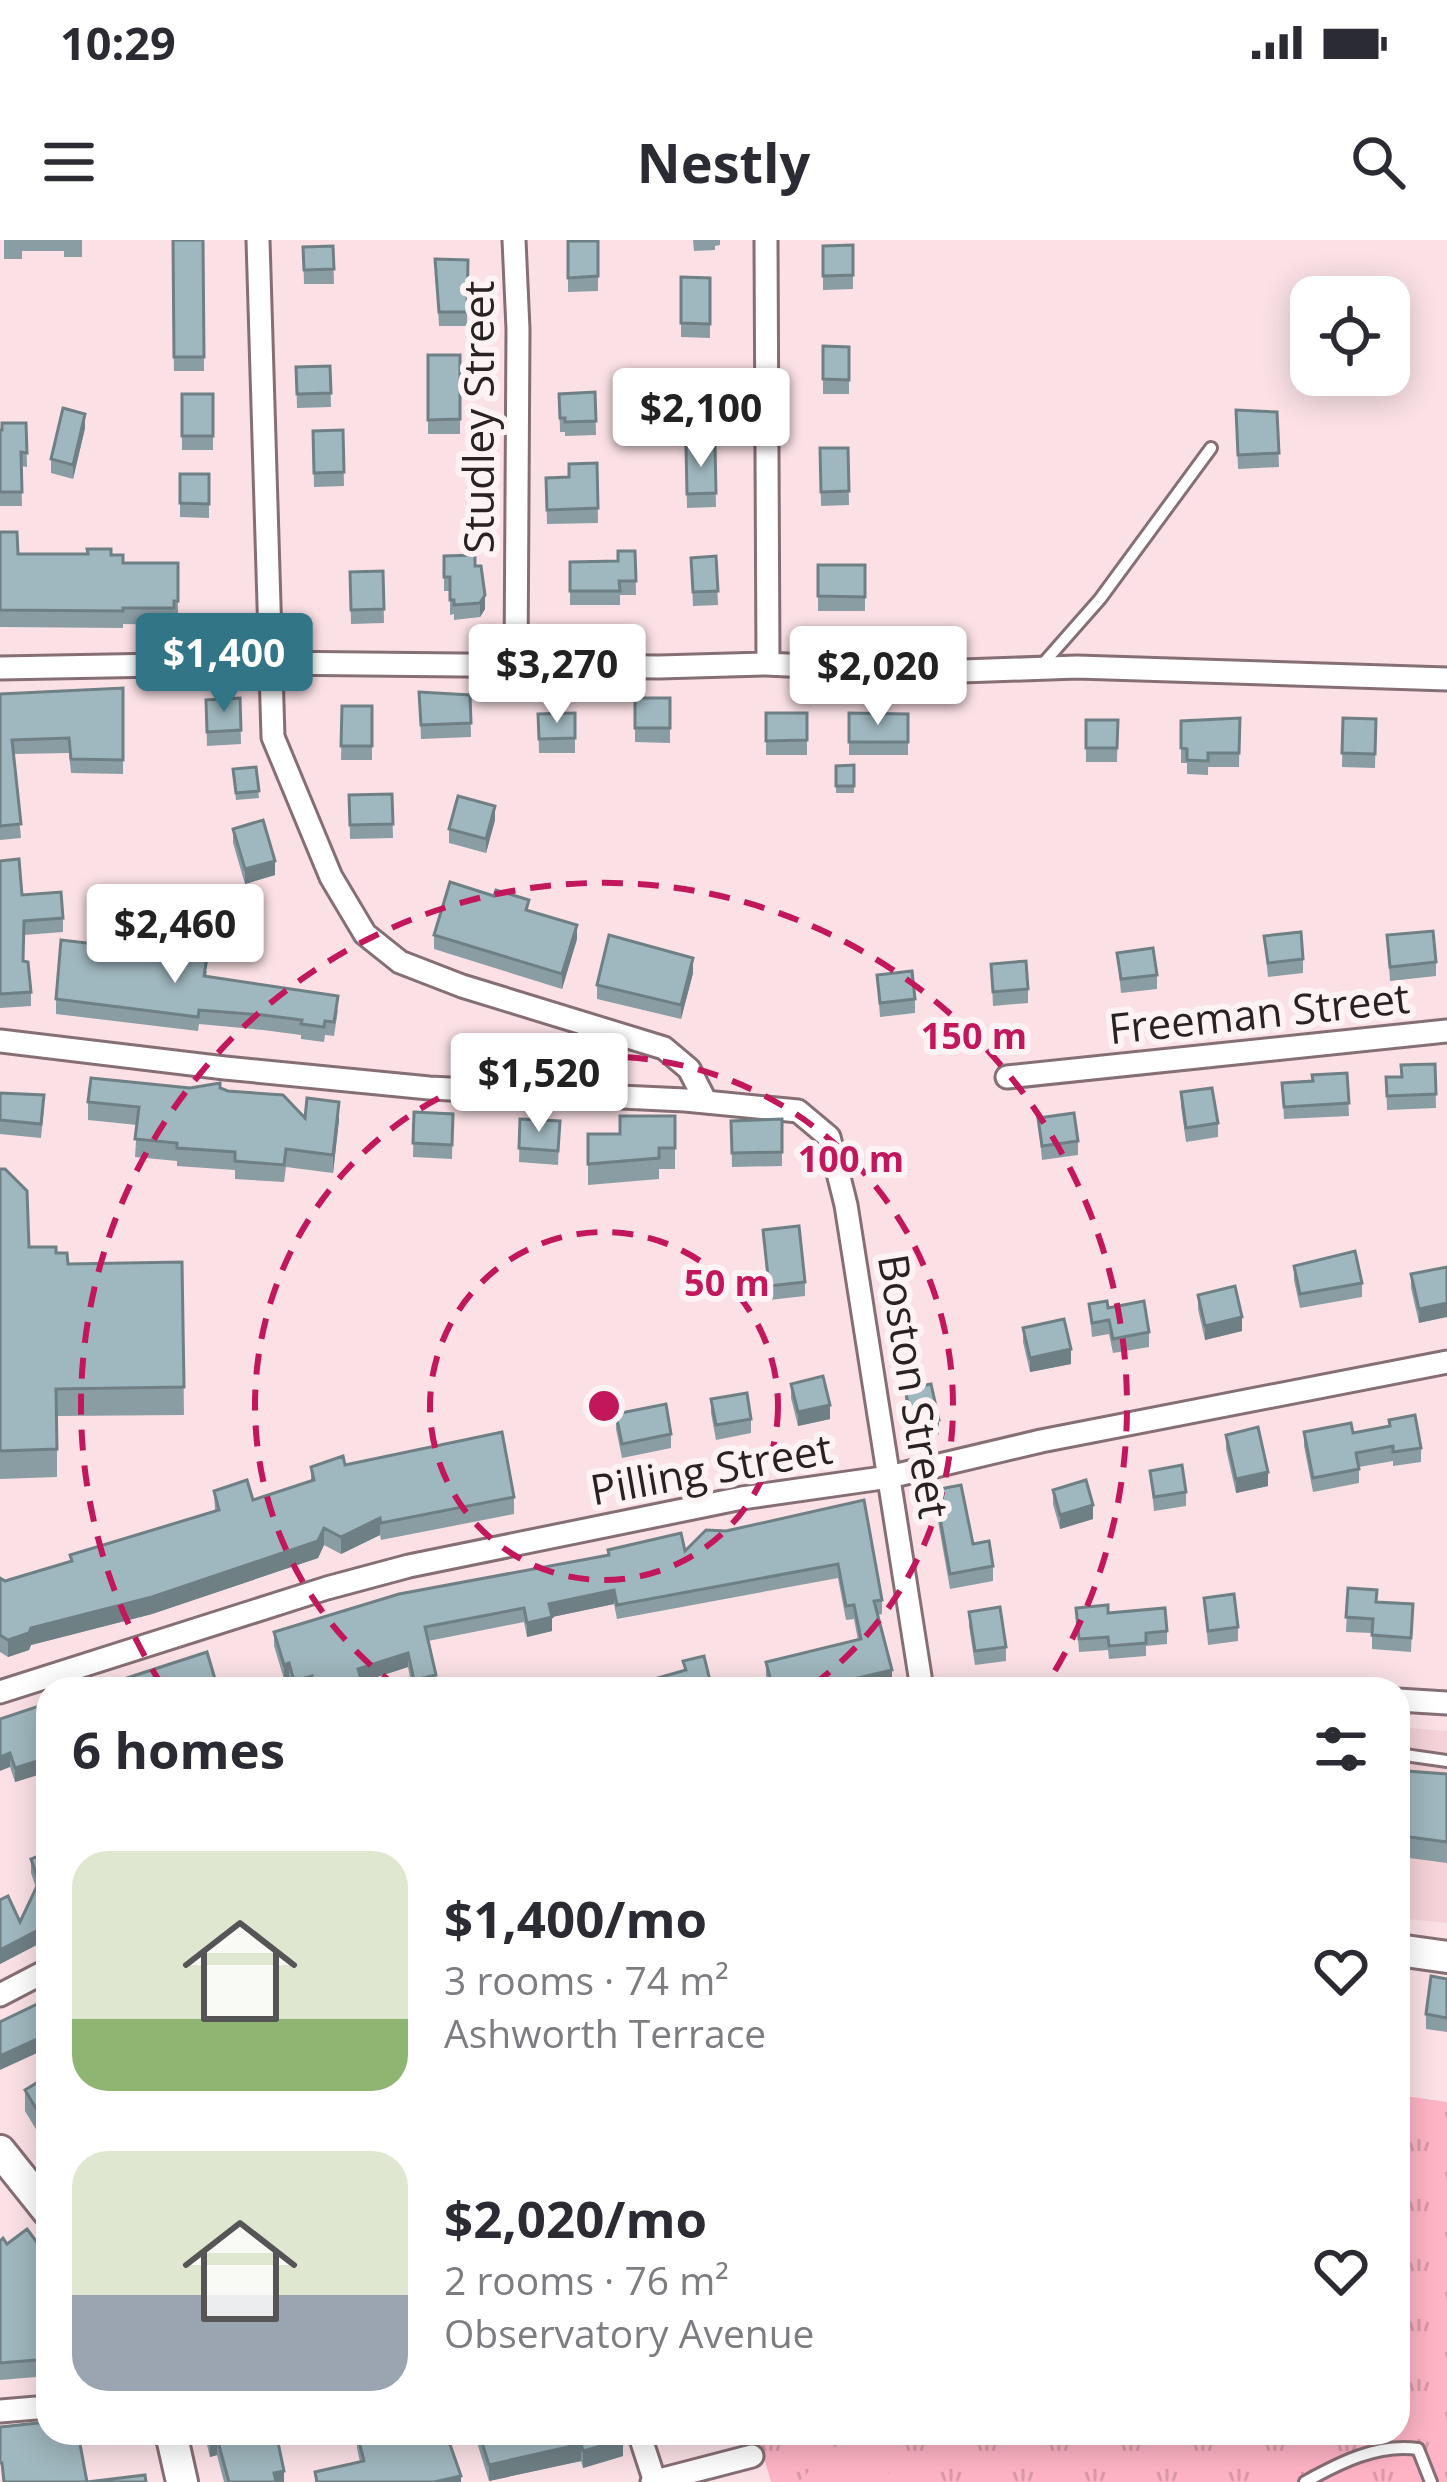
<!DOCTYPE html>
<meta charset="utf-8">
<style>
:root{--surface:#fff;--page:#f7f7f7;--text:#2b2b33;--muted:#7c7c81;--accent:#327586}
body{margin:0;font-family:"Open Sans",sans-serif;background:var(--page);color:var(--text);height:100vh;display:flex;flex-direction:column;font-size:45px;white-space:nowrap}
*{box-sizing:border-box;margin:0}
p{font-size:39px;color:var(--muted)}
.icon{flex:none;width:66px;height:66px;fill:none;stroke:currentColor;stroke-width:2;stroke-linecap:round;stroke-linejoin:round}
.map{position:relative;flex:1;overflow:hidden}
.details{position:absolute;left:36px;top:1437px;width:1374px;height:768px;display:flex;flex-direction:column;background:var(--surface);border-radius:36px;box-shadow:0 6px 30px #0003}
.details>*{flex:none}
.controls{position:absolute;left:1290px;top:36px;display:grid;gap:24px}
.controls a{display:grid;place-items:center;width:120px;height:120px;border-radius:24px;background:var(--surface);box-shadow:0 6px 30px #0003;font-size:60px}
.price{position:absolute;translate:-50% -102px;padding:0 27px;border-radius:12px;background:#fff;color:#222;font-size:39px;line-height:78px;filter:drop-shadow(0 3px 6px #0008)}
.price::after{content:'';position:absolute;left:50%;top:72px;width:36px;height:27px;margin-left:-18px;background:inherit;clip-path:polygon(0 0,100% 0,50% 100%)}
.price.on{background:var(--accent);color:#fff}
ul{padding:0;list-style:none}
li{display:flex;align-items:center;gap:36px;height:300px;padding:0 36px}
li span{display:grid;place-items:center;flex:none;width:336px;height:240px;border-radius:36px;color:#555}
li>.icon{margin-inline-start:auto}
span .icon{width:144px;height:144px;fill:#fffc;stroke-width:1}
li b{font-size:51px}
h2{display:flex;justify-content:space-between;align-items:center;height:144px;padding:0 36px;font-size:51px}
.status{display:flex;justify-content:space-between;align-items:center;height:84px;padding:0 60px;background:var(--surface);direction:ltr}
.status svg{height:33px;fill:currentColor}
header{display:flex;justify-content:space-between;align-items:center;height:156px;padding:0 36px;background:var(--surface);font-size:54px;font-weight:700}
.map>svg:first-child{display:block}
.built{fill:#f4d2d8}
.park{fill:url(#park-tufts)}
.garden{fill:#feb4c4}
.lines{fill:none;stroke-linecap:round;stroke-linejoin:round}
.lane-casing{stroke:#866f74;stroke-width:16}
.street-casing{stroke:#866f74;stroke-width:27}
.secondary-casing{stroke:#866f74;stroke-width:36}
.lane{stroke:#fff;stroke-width:10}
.street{stroke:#fff;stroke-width:21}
.secondary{stroke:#fff;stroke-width:30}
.wall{fill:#899da3}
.shaded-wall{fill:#6f8085}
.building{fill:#9fb7be;stroke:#6f8085;stroke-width:3}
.ring{fill:none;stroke:#c2185b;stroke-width:6;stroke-dasharray:21 15}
.labels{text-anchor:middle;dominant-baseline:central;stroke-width:12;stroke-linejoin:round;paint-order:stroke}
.street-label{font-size:42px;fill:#2a2122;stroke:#fdf3f5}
.centre{fill:#c2185b;stroke:#fdf3f5;stroke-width:6}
.ring-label{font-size:36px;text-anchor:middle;font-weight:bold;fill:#c2185b;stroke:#fdf3f5;stroke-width:12;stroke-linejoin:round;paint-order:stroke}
</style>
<div class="status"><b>10:29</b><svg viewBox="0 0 49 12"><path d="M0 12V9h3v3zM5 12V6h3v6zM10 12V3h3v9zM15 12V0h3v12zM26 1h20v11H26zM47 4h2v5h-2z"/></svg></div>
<header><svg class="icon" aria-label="menu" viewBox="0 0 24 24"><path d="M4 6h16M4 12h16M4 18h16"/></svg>Nestly<svg class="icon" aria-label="search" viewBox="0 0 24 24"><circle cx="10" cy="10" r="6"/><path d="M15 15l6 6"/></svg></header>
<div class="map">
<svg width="1447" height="2242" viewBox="0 0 1447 2242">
<defs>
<pattern id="park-tufts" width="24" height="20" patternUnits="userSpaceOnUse" patternTransform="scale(3)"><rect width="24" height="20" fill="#feb4c4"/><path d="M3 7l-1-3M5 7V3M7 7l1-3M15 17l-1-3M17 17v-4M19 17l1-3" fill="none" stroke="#da9aa8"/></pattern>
</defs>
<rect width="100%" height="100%" fill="#fbe1e6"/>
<path class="built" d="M1398 1487 1447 1491V1683L1398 1678Z"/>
<path class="park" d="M1398 1855 1447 1862V2242H771L757 2193H1398Z"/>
<path class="garden" d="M850 2193H855L884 2223 893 2242H798Z"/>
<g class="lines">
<defs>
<path id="lane" d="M1041 426 1100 359 1211 208
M1398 1514 1447 1521
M1305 2242C1339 2223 1378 2203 1418 2209L1431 2242"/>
<path id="street" d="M258 0 273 497 331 637 365 694 400 722 462 746 664 808 689 829 706 862
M514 0 518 89 516 426
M766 0 768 424
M0 428 268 423 659 427 766 424 934 432 1077 427 1447 439
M0 801 225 828 429 848 685 860 798 871 829 897 846 965 922 1449
M1007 837 1447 791
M0 1452 327 1348 409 1326 742 1258 889 1237 1041 1201 1447 1122
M1398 1460 1447 1463
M0 1755 48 1730
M0 2171 48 2167
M639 2193 655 2242
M652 2242 752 2216"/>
<path id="secondary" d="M1398 1710 1447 1717
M0 1911 48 1971
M171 2193 182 2242"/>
</defs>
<use href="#lane" class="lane-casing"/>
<use href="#street" class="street-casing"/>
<use href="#secondary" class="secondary-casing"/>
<use href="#lane" class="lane"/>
<use href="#street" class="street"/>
<use href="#secondary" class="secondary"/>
</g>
<path class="wall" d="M4 0H82V17H64V11H22V19H4Z
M172 0H203L204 131H174Z
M693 0H720V5L715 6V10L694 11Z
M568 1H598V51L568 52Z
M853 5V49L823 50V6Z
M333 6 334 44H304L303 7Z
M435 19 468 20 467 86H439Z
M681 37 710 38V98L681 97Z
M823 106 849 107V154H823Z
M428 115H460V194H428Z
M330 126 331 167 297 168 296 127Z
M710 148V180L681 181V149Z
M595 152 596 195 565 196V192H560L559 154Z
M182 154H213V210H182Z
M1236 170 1277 172 1279 227 1238 229Z
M26 183 27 227 21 226 22 266H0V190Z
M85 188 73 239 51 233V219Z
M343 190 344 246 314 247 313 191Z
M686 206H715L716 267 687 268Z
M820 208H848L849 265 821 266Z
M597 223 598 283 547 284 546 238 569 237Z
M180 234H209V278L180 277Z
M0 292 18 314 111 315 123 323H178V378H174V385L123 384V388L0 387Z
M635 311 636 355H620V365H570V322L618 321Z
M444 316 475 326 485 369 480 377 454 380V374L450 375V351H444Z
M716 316 718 365 693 366 691 318Z
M818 325H865V371H818Z
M383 331 384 383 351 384 350 332Z
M123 448V534L71 533 69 513 13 514 21 598 0 600V454Z
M419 452 470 455 471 497 421 499Z
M240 458 241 504 207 506 206 460Z
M635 458H670V503L635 502Z
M342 466H372V520H341Z
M575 473V513H539L538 474Z
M766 473H807V515H766Z
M849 473 908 474V515H849Z
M1240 478 1239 527H1208V535L1187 534V523H1181V481Z
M1343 478 1376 479 1375 528 1342 527Z
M1086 480H1118L1117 522H1086Z
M854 525V553H836V526Z
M256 527 259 558 236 560 233 529Z
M392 554 393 598 350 599 349 555Z
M495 580 486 613 449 603V589Z
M233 589 275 635 245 644 233 603Z
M0 621 22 655 63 678V692L24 695V721L31 752V766L0 768Z
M529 671 577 699 562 749 434 709V695Z
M1387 695 1436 722V736L1390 741Z
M1264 696 1303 719V733L1268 737Z
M1117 713 1157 735V749L1121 753Z
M991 724 1028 749V763L993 766Z
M207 731 206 737 338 770 334 796 325 795 324 802 301 799V795L263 790 199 784 198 791 56 774V759Z
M693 733 681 779 597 759V745Z
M877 735 915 759V773L880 777Z
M1435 824 1436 868 1387 870 1386 837H1401Z
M1347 833 1349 876 1284 879 1282 843 1313 841Z
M190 848H220L305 878 339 880 333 933 286 927 284 942 235 939V930L177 926V921L135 917 137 885 88 880V862Z
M1181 852 1218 883V897L1186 902 1181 866Z
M0 853 44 869 41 898 0 894Z
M414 872 453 874 452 919 413 917Z
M675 876V929H659V939L588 945V894H620Z
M1038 878 1078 901V915L1042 920Z
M520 879 560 881 558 925 519 922Z
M782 879V926L732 927 731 881Z
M0 929 29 1007 56 1013 68 1024 182 1022 184 1175 57 1176V1237L0 1239Z
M763 990 805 1042V1056L769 1060Z
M1294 1026 1362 1043V1057L1300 1068 1294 1040Z
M1447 1027 1419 1083 1411 1048V1034Z
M1198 1055 1242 1091 1205 1100 1198 1069Z
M1089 1064 1108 1068 1149 1092V1107L1113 1113 1109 1094 1092 1097Z
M1023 1088 1071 1124 1030 1132 1023 1102Z
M791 1144 830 1179 798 1186 791 1158Z
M905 1149 939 1194 913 1200 905 1163Z
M711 1159 751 1179V1193L716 1200 711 1173Z
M616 1174 671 1194V1208L622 1218 616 1189Z
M1389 1180 1421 1208V1222L1393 1226V1221L1359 1227V1243L1313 1252 1304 1206V1192L1353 1193 1389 1186Z
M1226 1195 1268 1246 1236 1253 1226 1209Z
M345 1225 514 1257V1274L381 1300 380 1295 341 1314 324 1305 318 1318 152 1374 31 1405 29 1410 8 1417 0 1412V1338L5 1341 70 1321V1315L215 1271 214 1251 253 1260 311 1241V1227Z
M1150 1231 1186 1252V1266L1154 1271Z
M935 1250 973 1304 993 1326V1341L950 1349 935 1264Z
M1053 1250 1093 1279 1060 1289 1053 1264Z
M864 1260 882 1360V1374L878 1375 892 1444 870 1449H769L766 1436V1422L858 1400 854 1379 846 1380 838 1338 617 1379 614 1364 552 1377V1391L527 1397 524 1382 428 1401 436 1449H412L408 1427 362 1442 364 1449H292L289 1437 284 1439 274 1406V1392L685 1311 726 1291Z
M1348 1348 1377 1362 1413 1364 1411 1412 1372 1409V1393L1346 1392Z
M1204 1358 1238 1387V1401L1208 1405Z
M1076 1368 1108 1373 1167 1391V1404L1146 1406V1416L1109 1419 1108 1410 1079 1412Z
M969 1372 1006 1407V1421L975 1425 969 1386Z
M48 1463V1516L44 1517V1533L15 1542 10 1527 0 1479Z
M1398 1521 1407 1531 1447 1534V1623L1402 1617 1401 1625H1398Z
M48 1613V1699L0 1724V1660L20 1682 36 1648 31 1633V1619Z
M1447 1739V1792L1426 1789V1774Z
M48 1836 37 1891 25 1871V1850Z
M0 2001 42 2026 40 2028 44 2069H48V2136L0 2140Z
M204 2193H276L284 2242H224L217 2215 210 2217Z
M474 2193H621L623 2216 583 2228 581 2221 489 2241Z
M357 2194 388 2196 461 2242H315V2232L360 2222 357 2208Z"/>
<path class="shaded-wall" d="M85 174V188L73 239V225Z
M485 355V369L480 377V363Z
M495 566V580L486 613V599Z
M275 621V635L245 644V629Z
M577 685V699L562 749V734Z
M693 718V733L681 779V765Z
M339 862V880L333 933V915Z
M1447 1063V1077L1419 1083V1069Z
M1242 1077V1091L1205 1100V1086Z
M1071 1109V1124L1030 1132V1118Z
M830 1165V1179L798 1186V1172Z
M939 1180V1194L913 1200V1186Z
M1268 1232V1246L1236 1253V1239Z
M1093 1265V1279L1060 1289V1275Z
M380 1278V1295L341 1314V1297Z
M324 1288V1305L318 1318 152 1374 31 1405 29 1410 8 1417V1400L31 1388Z
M614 1350V1364L552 1377V1391L527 1397V1383L549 1364Z
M408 1413V1427L358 1443V1429Z
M289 1423V1437L284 1439V1425Z
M892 1430V1444L870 1449H812Z
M436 1435V1449H414V1440Z
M312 1436V1449H294V1441Z
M48 1501V1516L40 1518V1504Z
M10 1513V1527L0 1531V1517Z
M44 1519V1533L15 1542V1528Z
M48 1685V1699L0 1724V1710Z
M48 1794V1808L0 1830V1816Z
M48 1864V1885L37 1891V1870Z
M674 2193H694L674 2200Z
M217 2198V2215L210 2217V2200Z
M623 2200V2216L583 2228V2211Z
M581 2204V2221L489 2241V2225Z
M284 2231V2242H274V2233Z
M461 2236V2242H434Z"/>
<path class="building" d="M173 0H203L204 117H174Z
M568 1H598V36L568 38Z
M853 5V35L823 36V6Z
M333 6 334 29 304 30 303 7Z
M435 19 468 20 467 72H439Z
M681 37 710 38V84L681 83Z
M823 106 849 107V140L823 139Z
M428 115H460V179L428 180Z
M330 126 331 153 297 154 296 127Z
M710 148V166H681V149Z
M595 152 596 181 565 182V178H560L559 154Z
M182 154H213V196H182Z
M63 168 85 174 73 225 51 219Z
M1236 170 1277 172 1279 213 1238 215Z
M2 183H26L27 213 21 212 22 252H0V190H2Z
M343 190 344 232 314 233 313 191Z
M686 206H715L716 253 687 254Z
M820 208H848L849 251 821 252Z
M597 223 598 268 547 270 546 238 569 237V224Z
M180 234H209V264L180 263Z
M0 292H17L18 314H88L87 309H111V315H123V323H178V361H174V368H123V371L0 370Z
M618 311H635L636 341H619L620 351H570V322L618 321Z
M475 315V326H481L485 355 480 363 454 365V360H450V337H444V316Z
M716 316 718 351 693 352 691 318Z
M818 325H865V357L818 356Z
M383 331 384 369 351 370 350 332Z
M123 448V520L71 519 69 498 12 500 21 584 0 586V454Z
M419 452 470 455 471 483 421 485Z
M240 458 241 490 207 492 206 460Z
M635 458H670V488H635Z
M342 466H372V506H341Z
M575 473V498L539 499 538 474Z
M766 473H807V500L766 501Z
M849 473 908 474V502H849Z
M1240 478 1239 513H1208V521L1187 520V509L1181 508V481Z
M1343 478 1376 479 1375 514 1342 513Z
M1086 480H1118L1117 508H1086Z
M854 525V546H836V526Z
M256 527 259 551 236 553 233 529Z
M392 554 393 584 350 585 349 555Z
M458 556 495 566 486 599 449 589Z
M263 580 275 621 245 629 233 589Z
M19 619 22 655 61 652 63 678 24 681 23 721 28 722 31 752 0 754V621Z
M450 642 494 656 496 650 529 660 526 670 577 685 562 734 434 695Z
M1433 691 1436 722 1390 727 1387 695Z
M1301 692 1303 719 1268 723 1264 696Z
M609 695 693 718 681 765 597 745Z
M61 700 207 717 204 736 338 756 334 782 325 781 324 787 301 784 302 780 263 775 199 770 198 777 56 759Z
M1153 708 1157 735 1121 739 1117 713Z
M1026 721 1028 749 993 752 991 724Z
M912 731 915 759 880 763 877 735Z
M1435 824 1436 854 1387 856 1386 837H1402L1401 825Z
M1347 833 1349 863 1284 867 1282 843 1313 841 1312 835Z
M91 838 190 848 220 843V848L228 851 283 855 305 878 307 858 339 862 333 915 286 909 284 925 235 921V912L177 908V903L135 899 139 867 88 862Z
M1212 848 1218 883 1186 888 1181 852Z
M0 853 44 855 41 884 0 880Z
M414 872 453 874 452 905 413 903Z
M1074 873 1078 901 1042 906 1038 878Z
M620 876H675V908H659V918L588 924V894H620Z
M520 879 560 881 558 911 519 908Z
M782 879V912L732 913 731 881Z
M0 929H5L27 951 29 1007H56V1013H67L68 1024 182 1022 184 1147 56 1149 57 1209 0 1211Z
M799 986 805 1042 769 1046 763 990Z
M1355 1011 1362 1043 1300 1054 1294 1026Z
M1447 1027V1063L1419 1069 1411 1034Z
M1235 1046 1242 1077 1205 1086 1198 1055Z
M1107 1061 1108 1068 1144 1061 1149 1092 1113 1099 1109 1080 1092 1083 1089 1064Z
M1064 1079 1071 1109 1030 1118 1023 1088Z
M823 1136 830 1165 798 1172 791 1144Z
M931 1144 939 1180 913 1186 905 1149Z
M747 1153 751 1179 716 1185 711 1159Z
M666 1164 671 1194 622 1204 616 1174Z
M1415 1175 1421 1208 1393 1212V1206L1356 1213 1359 1229 1313 1238 1304 1192 1351 1183 1353 1193 1390 1186 1389 1180Z
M1258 1187 1268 1232 1236 1239 1226 1195Z
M502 1192 514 1257 381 1283 380 1278 341 1297 324 1288 318 1301 152 1357 31 1388 29 1393 8 1400 0 1395V1338L5 1341 72 1321 70 1315 219 1270 214 1251 247 1240 253 1260 314 1240 311 1227 343 1216 345 1225Z
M1182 1225 1186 1252 1154 1257 1150 1231Z
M1086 1240 1093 1265 1060 1275 1053 1250Z
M961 1245 973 1304 989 1301 993 1326 950 1334 935 1250Z
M864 1260 882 1360 874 1361 892 1430 812 1449H773L766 1422 861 1399 854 1365 846 1366 838 1324 617 1365 614 1350 549 1364 552 1377 527 1383 524 1368 425 1387 436 1435 414 1440 408 1413 358 1429 364 1449H312V1436L294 1441 289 1423 284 1425 274 1392 399 1354 609 1315 608 1310 681 1293 685 1311 706 1290 726 1291Z
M1348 1348 1377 1350 1376 1362 1413 1364 1411 1398 1372 1395 1373 1379 1346 1377Z
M1234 1354 1238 1387 1208 1391 1204 1358Z
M1108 1365V1373L1165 1368 1167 1391 1146 1393V1403L1109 1406 1108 1397 1079 1399 1076 1368Z
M1000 1367 1006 1407 975 1411 969 1372Z
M207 1412 218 1449H93Z
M704 1416 712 1449H634L633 1445 686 1430 683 1421Z
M48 1463V1501L40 1504 44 1519 15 1528 10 1513 0 1517V1479Z
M1398 1521 1407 1522V1531L1447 1534V1602L1402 1596 1401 1604H1398Z
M48 1612V1685L0 1710V1660L8 1656 20 1682 39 1642 31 1619Z
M1431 1736 1447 1739V1778L1426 1774Z
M48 1759V1794L0 1816V1782Z
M48 1836V1864L37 1870 25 1850Z
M27 1989 42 2009 38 2012 44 2069H48V2119L0 2123V2001L3 1998 7 2004Z
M48 2182V2193H78L87 2242 145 2235 146 2242H4L2 2223H0V2187Z
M209 2193H276L284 2231 274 2233 276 2242H229L217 2198 210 2200Z
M360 2193H387L388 2196 404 2193H446L461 2236 434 2242H317L315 2232 364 2221 357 2194Z
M479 2193H621L623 2200 583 2211 581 2204 489 2225Z"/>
<g class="ring">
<circle cx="604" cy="1166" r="174"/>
<path d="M399 1448A349 349 0 1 1 809 1448"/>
<path d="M163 1447A523 523 0 1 1 1045 1447"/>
</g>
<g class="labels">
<g class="street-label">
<text transform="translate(477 177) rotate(-90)">Studley Street</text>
<text transform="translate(1259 772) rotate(-6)">Freeman Street</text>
<text transform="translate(915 1146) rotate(81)">Boston Street</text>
<text transform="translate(711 1228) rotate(-10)">Pilling Street</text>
</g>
</g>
<circle cx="604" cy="1166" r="18" class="centre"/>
<g class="ring-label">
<text x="974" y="809">150 m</text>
<text x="851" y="932">100 m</text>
<text x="727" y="1056">50 m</text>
</g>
</svg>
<div class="controls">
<a><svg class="icon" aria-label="locate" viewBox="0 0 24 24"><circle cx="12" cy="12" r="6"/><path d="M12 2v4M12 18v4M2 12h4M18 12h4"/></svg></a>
</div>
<b class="price" style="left:701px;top:230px">$2,100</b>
<b class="price on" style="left:224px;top:475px">$1,400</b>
<b class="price" style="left:557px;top:486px">$3,270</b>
<b class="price" style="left:878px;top:488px">$2,020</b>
<b class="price" style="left:175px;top:746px">$2,460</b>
<b class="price" style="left:539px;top:895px">$1,520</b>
<section class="details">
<h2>6 homes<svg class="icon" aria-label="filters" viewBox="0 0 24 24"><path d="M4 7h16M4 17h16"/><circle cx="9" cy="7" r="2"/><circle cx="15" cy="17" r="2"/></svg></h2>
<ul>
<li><span style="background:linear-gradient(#dfe7d0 70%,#8fb573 0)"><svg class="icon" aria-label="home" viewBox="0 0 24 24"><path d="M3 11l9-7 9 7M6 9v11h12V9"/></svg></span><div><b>$1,400/mo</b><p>3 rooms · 74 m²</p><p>Ashworth Terrace</p></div><svg class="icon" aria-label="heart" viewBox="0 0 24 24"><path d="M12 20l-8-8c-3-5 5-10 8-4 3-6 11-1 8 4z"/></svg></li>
<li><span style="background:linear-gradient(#dfe7d0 60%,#9aa5b1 0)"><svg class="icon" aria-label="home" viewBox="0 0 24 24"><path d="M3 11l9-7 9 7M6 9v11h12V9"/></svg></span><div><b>$2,020/mo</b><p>2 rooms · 76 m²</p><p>Observatory Avenue</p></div><svg class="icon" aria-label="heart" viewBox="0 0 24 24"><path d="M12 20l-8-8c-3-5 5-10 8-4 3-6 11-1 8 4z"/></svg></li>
</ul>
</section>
</div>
